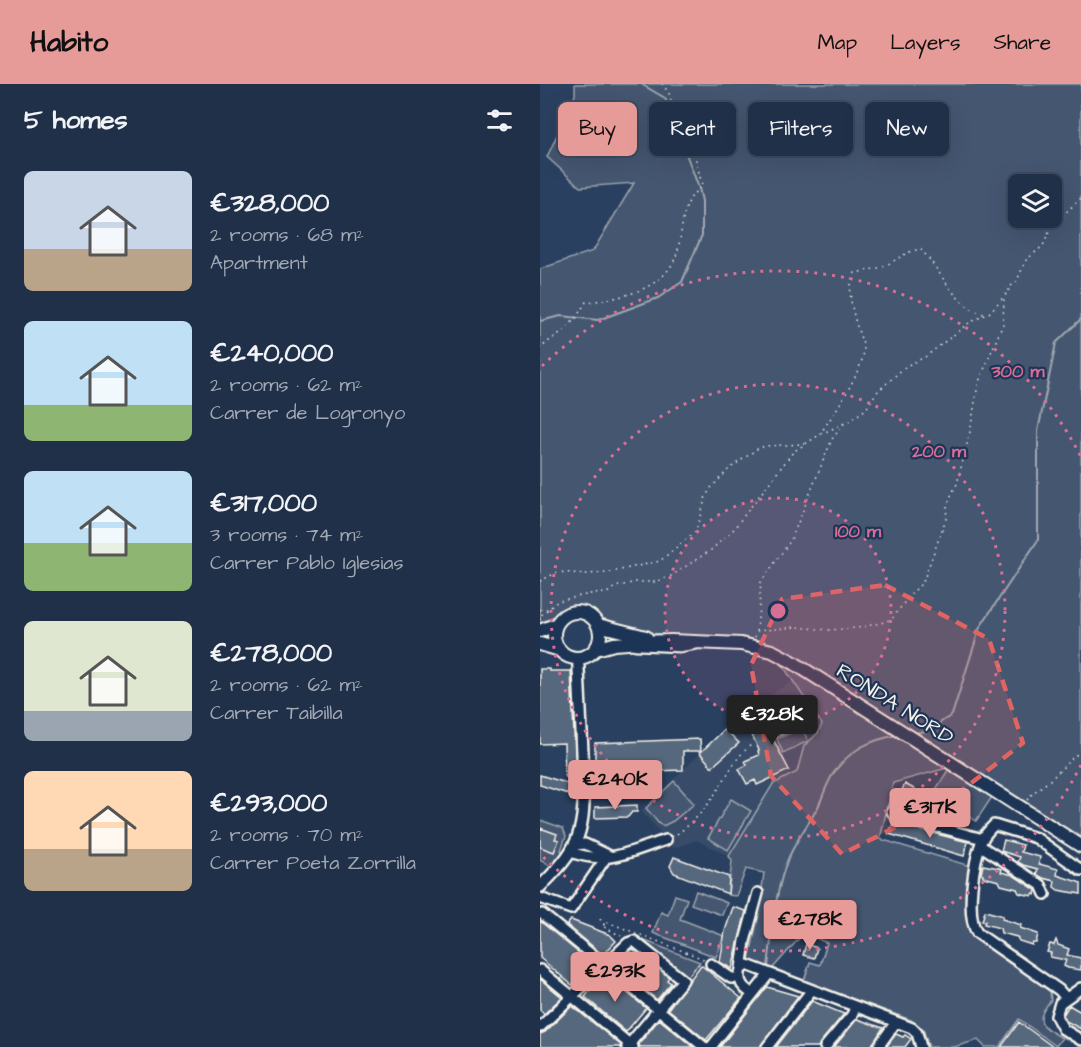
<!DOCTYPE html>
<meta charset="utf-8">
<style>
:root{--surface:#203048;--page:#2d3c52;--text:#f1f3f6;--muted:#a2a9b4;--line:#3d4b60;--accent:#e69b98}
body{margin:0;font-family:"Architects Daughter",sans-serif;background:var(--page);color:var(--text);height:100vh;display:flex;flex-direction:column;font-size:22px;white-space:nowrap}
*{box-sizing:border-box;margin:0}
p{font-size:20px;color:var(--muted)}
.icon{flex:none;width:33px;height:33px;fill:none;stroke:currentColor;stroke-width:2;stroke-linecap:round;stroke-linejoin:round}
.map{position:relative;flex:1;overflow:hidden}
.drawer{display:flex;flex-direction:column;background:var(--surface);width:540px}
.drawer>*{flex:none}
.hud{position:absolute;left:18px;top:18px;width:432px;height:54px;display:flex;gap:12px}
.buttons{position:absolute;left:468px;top:90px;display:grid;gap:12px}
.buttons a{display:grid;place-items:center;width:54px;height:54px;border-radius:9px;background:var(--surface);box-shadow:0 6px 24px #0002,0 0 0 2px var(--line);font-size:30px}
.price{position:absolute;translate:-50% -51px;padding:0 14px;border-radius:6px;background:var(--accent);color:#111;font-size:20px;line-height:39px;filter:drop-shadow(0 2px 3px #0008)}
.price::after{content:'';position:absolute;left:50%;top:36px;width:18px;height:14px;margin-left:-9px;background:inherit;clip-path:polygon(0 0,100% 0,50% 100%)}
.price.active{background:#222;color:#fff}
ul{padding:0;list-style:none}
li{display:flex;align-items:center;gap:18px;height:150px;padding:0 24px}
li span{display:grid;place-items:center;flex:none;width:168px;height:120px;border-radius:9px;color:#555}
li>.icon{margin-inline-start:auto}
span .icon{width:72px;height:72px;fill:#fffc;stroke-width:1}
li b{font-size:26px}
h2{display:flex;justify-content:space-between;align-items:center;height:72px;padding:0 24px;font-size:26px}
.tag{padding:0 21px;border-radius:9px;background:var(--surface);box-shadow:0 6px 24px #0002,0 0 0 2px var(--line);font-size:21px;line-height:54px}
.tag.active{background:var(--accent);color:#111}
header{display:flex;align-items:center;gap:36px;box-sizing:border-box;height:84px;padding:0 30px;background:var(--accent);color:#111}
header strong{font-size:28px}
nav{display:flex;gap:33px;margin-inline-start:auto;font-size:21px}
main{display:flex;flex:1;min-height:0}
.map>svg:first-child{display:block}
.built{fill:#374c69}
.green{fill:#445771;stroke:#9ca4ac;stroke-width:1.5;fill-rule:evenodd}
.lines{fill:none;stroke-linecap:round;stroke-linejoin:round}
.stream{stroke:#a1a8b0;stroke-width:2}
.building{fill:#56677d;stroke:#f4f1e8;stroke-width:1.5}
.service-casing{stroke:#f4f1e8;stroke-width:9}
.minor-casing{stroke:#f4f1e8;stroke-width:14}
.tertiary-casing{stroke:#f4f1e8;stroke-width:15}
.secondary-casing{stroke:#f4f1e8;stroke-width:16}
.path{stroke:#f4f1e8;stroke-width:1.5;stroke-dasharray:1.5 4.5;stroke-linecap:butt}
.service{stroke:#1d3557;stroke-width:4.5}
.minor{stroke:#1d3557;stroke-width:9}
.tertiary{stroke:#1d3557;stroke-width:10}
.secondary{stroke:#1d3557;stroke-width:12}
.marked{fill:#df6462;fill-opacity:0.2;stroke:#df6462;stroke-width:4.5;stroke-dasharray:12 8;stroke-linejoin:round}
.ring{fill:none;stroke:#d66f93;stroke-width:3;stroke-dasharray:3 6}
.labels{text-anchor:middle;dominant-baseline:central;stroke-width:4.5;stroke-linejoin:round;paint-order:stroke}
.street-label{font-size:21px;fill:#f4f1e8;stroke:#1d3557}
.centre{fill:#d66f93;stroke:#1d3557;stroke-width:3}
.ring-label{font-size:18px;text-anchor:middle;font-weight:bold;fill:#d66f93;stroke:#1d3557;stroke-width:4.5;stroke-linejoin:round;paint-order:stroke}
</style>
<header>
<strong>Habito</strong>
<nav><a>Map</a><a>Layers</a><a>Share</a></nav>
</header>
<main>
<section class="drawer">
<h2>5 homes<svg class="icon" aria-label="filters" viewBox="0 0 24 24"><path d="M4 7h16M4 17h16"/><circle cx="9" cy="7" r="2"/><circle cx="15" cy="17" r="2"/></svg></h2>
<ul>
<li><span style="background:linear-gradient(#c9d6e8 65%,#b9a48a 0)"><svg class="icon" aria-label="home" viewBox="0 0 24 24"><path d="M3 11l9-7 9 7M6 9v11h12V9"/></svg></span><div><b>€328,000</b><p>2 rooms · 68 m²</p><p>Apartment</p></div></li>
<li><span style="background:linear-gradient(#bfe0f5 70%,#8fb573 0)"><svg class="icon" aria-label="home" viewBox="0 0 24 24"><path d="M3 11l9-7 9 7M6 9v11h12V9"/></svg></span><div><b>€240,000</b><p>2 rooms · 62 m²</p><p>Carrer de Logronyo</p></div></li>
<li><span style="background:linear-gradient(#bfe0f5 60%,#8fb573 0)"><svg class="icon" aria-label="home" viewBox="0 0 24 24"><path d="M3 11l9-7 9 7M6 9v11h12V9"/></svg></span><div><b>€317,000</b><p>3 rooms · 74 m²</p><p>Carrer Pablo Iglesias</p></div></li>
<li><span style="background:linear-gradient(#dfe7d0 75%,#9aa5b1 0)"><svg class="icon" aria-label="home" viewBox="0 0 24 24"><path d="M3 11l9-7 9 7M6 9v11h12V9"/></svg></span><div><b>€278,000</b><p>2 rooms · 62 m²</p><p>Carrer Taibilla</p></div></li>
<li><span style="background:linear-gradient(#ffd9b3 65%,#b9a48a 0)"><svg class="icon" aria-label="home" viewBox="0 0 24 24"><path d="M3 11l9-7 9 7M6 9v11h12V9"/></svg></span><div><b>€293,000</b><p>2 rooms · 70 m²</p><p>Carrer Poeta Zorrilla</p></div></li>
</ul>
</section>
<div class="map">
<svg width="541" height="963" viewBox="0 0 541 963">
<rect width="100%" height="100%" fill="#2a4060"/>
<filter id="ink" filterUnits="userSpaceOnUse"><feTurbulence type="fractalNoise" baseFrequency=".0167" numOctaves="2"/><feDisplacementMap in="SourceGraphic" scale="12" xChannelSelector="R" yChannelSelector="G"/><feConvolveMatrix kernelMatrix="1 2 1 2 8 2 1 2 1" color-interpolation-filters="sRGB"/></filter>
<g filter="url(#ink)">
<path class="built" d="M254 596 282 640 278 649 264 662 257 688 233 700 189 772 156 756 134 764 101 727 205 626Z"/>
<path class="green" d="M35 0H541V754L284 590 229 559 206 554 101 549 63 538 48 525 37 524 27 526 9 539 0 542V185L53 167 94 99 40 103 7 73 35 11ZM478 100H512V134H478Z
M241 579 407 684 353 699 340 755 430 782 428 840 431 847 510 907 511 916C493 937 501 942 522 954L516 962 479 935 459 963H445L438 956 414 963H389L383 945 371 936 264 897 270 878 280 881 287 859 264 849 232 885 209 876 218 834 224 789 206 785 196 812 188 811 192 777 189 772 233 700 257 688 264 662 278 649 282 640Z
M262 644 268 657 243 669 237 655Z
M408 686 452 713 436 737 393 710Z
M134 697 154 720 133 737 123 742 119 740 106 724Z
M191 715 211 727 188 766 168 754Z
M0 736 23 744 26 752 21 766 24 770 15 782H10L0 776Z
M156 807 187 819 182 831 151 820Z
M135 811 147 815 140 835 184 852 176 873 113 849 121 828 128 831Z
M95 853 160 878 146 895Z"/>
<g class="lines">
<path class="stream" d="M0 237 21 232 58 236 118 214 142 198 162 151V117L159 104 125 14 101 0
M373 649 387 647 412 631 440 543 498 456V347L516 259 541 235
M228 883C232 850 234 815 245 783 252 761 267 743 278 723 283 712 287 699 293 690 310 665 330 656 358 651"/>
</g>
<path class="building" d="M0 585H10V587H31L36 692 25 693 24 659 0 660Z
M261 621V623L265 621 269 629 265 630 269 637 233 655 249 686 217 701 215 696 207 700 199 685 207 681 205 677 219 671 218 667 219 666 210 647 217 643 215 640 222 637 223 639Z
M185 645 199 659 172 683 160 669Z
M160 655 161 667H143V686L55 689V659Z
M0 691 36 702 34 712 0 701Z
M365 700 414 727 407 739 398 736 358 714Z
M97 721V728H92L88 733 55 734V723Z
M353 739 428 758 424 772 349 750Z
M0 744 17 750 15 755 19 756 14 768 0 763Z
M464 756 483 761 481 768 500 773 499 780 518 785 517 791 541 799V810L518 806 514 803 515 797 503 794 496 790 498 785 483 781 478 778 480 773 461 767Z
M134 773 189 793 188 810 134 789 130 782Z
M443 781 459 784 462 785 461 788 473 791 496 806 495 811 493 810 492 812 479 809 477 805 461 801 459 797 443 793V791L441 790Z
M193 823 206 827 192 885 180 878 185 847Z
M445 827 460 831 463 832 462 835 478 840 481 841 480 844 498 850 496 859H493L492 861 479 857 477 853 461 849 460 844 444 840 445 837H442Z
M31 836 70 851 76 857 63 871 27 841Z
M0 837 51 879 32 901 0 874Z
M516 856 518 861 529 865 527 871 541 874V886L528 884 524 882 526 876 510 873 511 869 507 868 510 860 514 861Z
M266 860 277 864 274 874 263 871Z
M93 865 129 893 127 896 131 899 117 916 75 881Z
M161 881 201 914 166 956 128 925Z
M65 891 106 924 86 948 45 913 50 907 49 905Z
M0 895 22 913 4 930 0 926Z
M227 903 258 912 220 963H180Z
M272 917 304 930 280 959 278 963H236Z
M529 921 541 928V945L526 937 523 931Z
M32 922 81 961 80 963H0V950L5 948Z
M119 935 153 963H100L99 960Z
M317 935 343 944 331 963H294Z
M479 938 513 963H461Z
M356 950 363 953 365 951 371 955 365 963H346Z"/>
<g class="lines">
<defs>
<path id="service" d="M95 563 140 565 157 562"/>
<path id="minor" d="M371 736 356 733 352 727 355 722H359L371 736 443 755
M35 761 45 760 70 772
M441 762 501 801 505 810
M31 768C68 782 90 767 126 756
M0 814 31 825 65 775
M2 830 164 963
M171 880 191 894H199
M201 885 205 857 218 809
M0 886 93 963
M541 904 520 919 516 932 523 945 541 956
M213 910C203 904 197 898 201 885L207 881 372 944 377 949 381 963
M526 914 519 906 437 849C425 830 434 776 442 756 445 750 449 746 454 741L496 754 541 786
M0 943 88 859 94 857 143 896 87 963
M171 963 229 890
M227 963 271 907
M285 963 312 931 315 923
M338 963 356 938"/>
<path id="tertiary" d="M0 803C37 766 44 753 44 700L38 574"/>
<path id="secondary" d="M14 551a23 23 0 1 1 46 0a23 23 0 1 1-46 0Z
M58 541 106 553
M0 547 17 540
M0 560 20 566
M56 565 74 560 101 558 131 557 201 560 232 567 251 577 541 762"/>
</defs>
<use href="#service" class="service-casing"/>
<use href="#minor" class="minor-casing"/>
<use href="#tertiary" class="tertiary-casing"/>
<use href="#secondary" class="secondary-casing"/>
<path class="path" d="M0 266C6 258 12 255 20 250 31 241 39 230 46 218 79 215 126 206 137 169 142 152 141 131 150 115 153 110 158 105 162 101L155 72 137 39 129 9 122 0
M280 350C293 331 321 290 324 267 324 261 321 255 319 249 314 232 305 206 315 189L343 183 369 168 380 165C402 186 413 222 444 230
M0 497 18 488 45 490 67 489 120 477 156 447 166 412 171 404 189 385 217 365 225 362 265 360
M0 526 8 525
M0 536V532L18 517 50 510 67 509 75 503 96 498H115L131 492 171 466 193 446 253 368 279 351 309 337 326 325 336 309 366 282 385 273 429 239 449 229 469 207V203L476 199 486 176 503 162 514 137 519 135 541 114
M217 547 221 498 251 456 292 355 304 340
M215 553 217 547 256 543 288 546 317 544 341 539 352 535 369 512 383 498 406 435 407 423 412 409 417 400 430 348 438 300 463 240 464 213
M487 716C494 706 504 702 512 694 522 685 530 675 541 667
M132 753C148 744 166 725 175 710 189 690 192 677 211 661
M60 835 64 841 62 842 81 852
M64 841V838H67L164 875
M150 890 162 876"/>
<use href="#service" class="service"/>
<use href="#minor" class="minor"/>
<use href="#tertiary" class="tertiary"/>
<use href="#secondary" class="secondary"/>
</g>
</g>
<path class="marked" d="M345 501 449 555 483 659 408 717 302 770 231 692 211 581 242 515Z"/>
<circle cx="238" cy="527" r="113" fill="#d66f93" fill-opacity=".12"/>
<g class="ring">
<circle cx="238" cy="527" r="113"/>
<circle cx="238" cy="527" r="227"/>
<path d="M541 681A340 340 0 0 1 2 772M2 282A340 340 0 0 1 541 373"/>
</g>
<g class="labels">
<g class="street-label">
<text transform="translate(355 620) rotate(32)">RONDA NORD</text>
</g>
</g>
<circle cx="238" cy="527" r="9" class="centre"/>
<g class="ring-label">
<text x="478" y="293">300 m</text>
<text x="399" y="373">200 m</text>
<text x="318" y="453">100 m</text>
</g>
</svg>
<div class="buttons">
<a><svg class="icon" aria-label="layers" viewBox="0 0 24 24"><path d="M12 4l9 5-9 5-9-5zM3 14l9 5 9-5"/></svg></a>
</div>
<b class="price active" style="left:232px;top:662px">€328K</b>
<b class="price" style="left:75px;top:727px">€240K</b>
<b class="price" style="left:390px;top:755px">€317K</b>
<b class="price" style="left:270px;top:867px">€278K</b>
<b class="price" style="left:75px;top:919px">€293K</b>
<div class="hud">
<a class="tag active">Buy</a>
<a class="tag">Rent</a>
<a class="tag">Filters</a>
<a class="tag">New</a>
</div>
</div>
</main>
